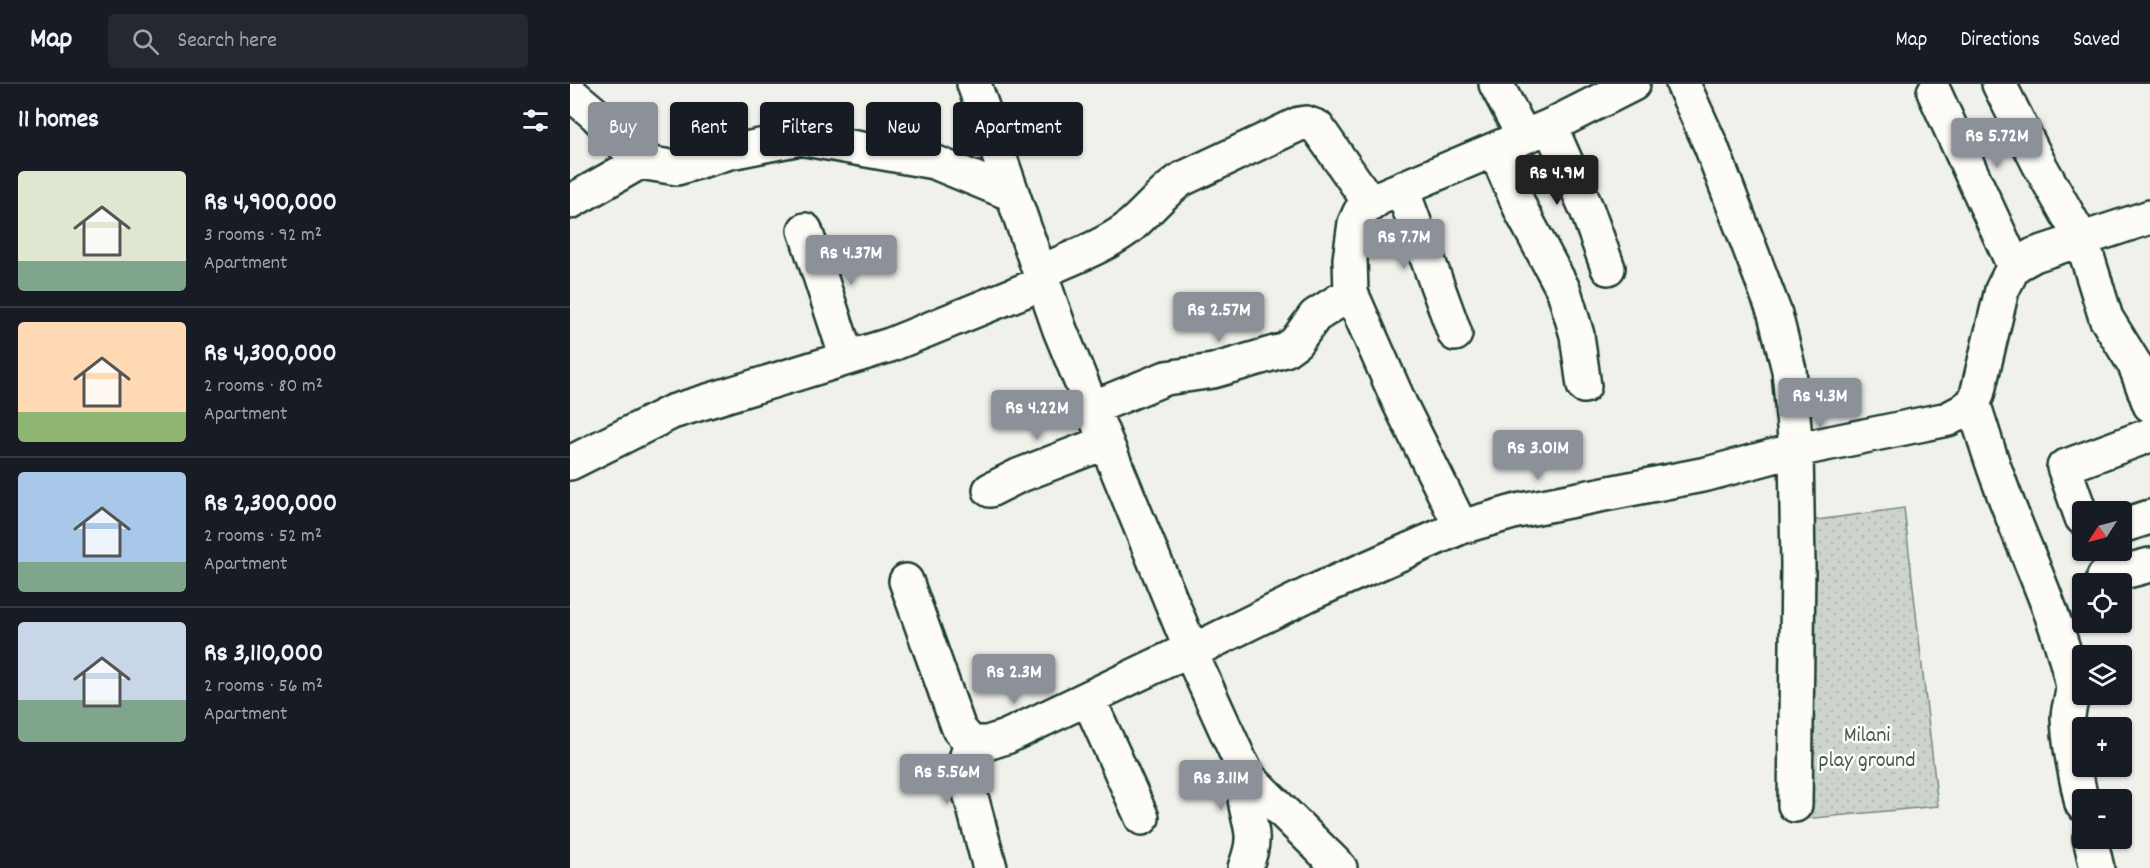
<!DOCTYPE html>
<meta charset="utf-8">
<style>
:root{--surface:#171b24;--page:#242831;--text:#f1f3f6;--muted:#9ea1a6;--line:#363941;--accent:#8c9099}
body{margin:0;font-family:Dekko,sans-serif;background:var(--page);color:var(--text);height:100vh;display:flex;flex-direction:column;font-size:22px;white-space:nowrap}
*{box-sizing:border-box;margin:0}
p{font-size:20px;color:var(--muted)}
.icon{flex:none;width:33px;height:33px;fill:none;stroke:currentColor;stroke-width:2;stroke-linecap:round;stroke-linejoin:round}
.map{position:relative;flex:1;overflow:hidden}
.side{display:flex;flex-direction:column;background:var(--surface);width:570px}
.side>*{flex:none}
.hud{position:absolute;left:18px;top:18px;width:570px;height:54px;display:flex;gap:12px}
.needle{width:39px;rotate:234deg}
.fabs{position:absolute;left:1502px;top:417px;display:grid;gap:12px}
.fabs a{display:grid;place-items:center;width:60px;height:60px;border-radius:6px;background:var(--surface);box-shadow:0 2px 4px #0004;font-size:30px}
.price{position:absolute;translate:-50% -51px;padding:0 14px;border-radius:6px;background:var(--accent);color:#fff;font-size:20px;line-height:39px;filter:drop-shadow(0 2px 3px #0008)}
.price::after{content:'';position:absolute;left:50%;top:36px;width:18px;height:14px;margin-left:-9px;background:inherit;clip-path:polygon(0 0,100% 0,50% 100%)}
.price.active{background:#222;color:#fff}
ul{padding:0;list-style:none}
li{display:flex;align-items:center;gap:18px;height:150px;padding:0 18px}
li+li{border-top:2px solid var(--line)}
li span{display:grid;place-items:center;flex:none;width:168px;height:120px;border-radius:6px;color:#555}
li>.icon{margin-inline-start:auto}
span .icon{width:72px;height:72px;fill:#fffc;stroke-width:1}
li b{font-size:26px}
h2{display:flex;justify-content:space-between;align-items:center;height:72px;padding:0 18px;font-size:26px}
.tag{padding:0 21px;border-radius:6px;background:var(--surface);box-shadow:0 2px 4px #0004;font-size:21px;line-height:54px}
.tag.active{background:var(--accent);color:#fff}
header{display:flex;align-items:center;gap:36px;box-sizing:border-box;height:84px;padding:0 30px;background:var(--surface);border-bottom:2px solid var(--line)}
header strong{font-size:28px}
nav{display:flex;gap:33px;margin-inline-start:auto;font-size:21px}
.search{width:420px;height:54px;background:var(--page);display:flex;align-items:center;gap:15px;box-sizing:border-box;padding:0 21px;border-radius:6px;color:var(--muted);font-size:22px}
main{display:flex;flex:1;min-height:0}
.map>svg:first-child{display:block}
.grass{fill:url(#grass-dots);stroke:#768880;stroke-width:1.5}
.lines{fill:none;stroke-linecap:round;stroke-linejoin:round}
.minor-casing{stroke:#1f3d34;stroke-width:38}
.minor{stroke:#fdfcf7;stroke-width:33}
.labels{text-anchor:middle;dominant-baseline:central;stroke-width:5;stroke-linejoin:round;paint-order:stroke}
.park-label{font-size:22px;fill:#425b53;stroke:#fdfcf7}
</style>
<header>
<strong>Map</strong>
<div class="search"><svg class="icon" aria-label="search" viewBox="0 0 24 24"><circle cx="10" cy="10" r="6"/><path d="M15 15l6 6"/></svg>Search here</div>
<nav><a>Map</a><a>Directions</a><a>Saved</a></nav>
</header>
<main>
<section class="side">
<h2>11 homes<svg class="icon" aria-label="filters" viewBox="0 0 24 24"><path d="M4 7h16M4 17h16"/><circle cx="9" cy="7" r="2"/><circle cx="15" cy="17" r="2"/></svg></h2>
<ul>
<li><span style="background:linear-gradient(#dfe7d0 75%,#7fa58c 0)"><svg class="icon" aria-label="home" viewBox="0 0 24 24"><path d="M3 11l9-7 9 7M6 9v11h12V9"/></svg></span><div><b>Rs 4,900,000</b><p>3 rooms · 92 m²</p><p>Apartment</p></div></li>
<li><span style="background:linear-gradient(#ffd9b3 75%,#8fb573 0)"><svg class="icon" aria-label="home" viewBox="0 0 24 24"><path d="M3 11l9-7 9 7M6 9v11h12V9"/></svg></span><div><b>Rs 4,300,000</b><p>2 rooms · 80 m²</p><p>Apartment</p></div></li>
<li><span style="background:linear-gradient(#a9c7e8 75%,#7fa58c 0)"><svg class="icon" aria-label="home" viewBox="0 0 24 24"><path d="M3 11l9-7 9 7M6 9v11h12V9"/></svg></span><div><b>Rs 2,300,000</b><p>2 rooms · 52 m²</p><p>Apartment</p></div></li>
<li><span style="background:linear-gradient(#c9d6e8 65%,#7fa58c 0)"><svg class="icon" aria-label="home" viewBox="0 0 24 24"><path d="M3 11l9-7 9 7M6 9v11h12V9"/></svg></span><div><b>Rs 3,110,000</b><p>2 rooms · 56 m²</p><p>Apartment</p></div></li>
</ul>
</section>
<div class="map">
<svg width="1580" height="784" viewBox="0 0 1580 784">
<defs>
<pattern id="grass-dots" width="8" height="8" patternUnits="userSpaceOnUse" patternTransform="scale(1.5)"><rect width="8" height="8" fill="#cdd3cd"/><path d="M2 2h.1M6 6h.1" fill="none" stroke="#b0b6b1" stroke-width="1.8" stroke-linecap="round"/></pattern>
</defs>
<rect width="100%" height="100%" fill="#f0f1eb"/>
<filter id="ink" filterUnits="userSpaceOnUse"><feTurbulence type="fractalNoise" baseFrequency=".0167" numOctaves="2"/><feDisplacementMap in="SourceGraphic" scale="12" xChannelSelector="R" yChannelSelector="G"/><feConvolveMatrix kernelMatrix="1 2 1 2 8 2 1 2 1" color-interpolation-filters="sRGB"/></filter>
<g filter="url(#ink)">
<path class="grass" d="M1334 424 1368 722 1234 735 1233 438Z"/>
<g class="lines">
<defs>
<path id="minor" d="M404 0 490 246 615 551 625 563 633 562 741 509 891 443 947 427 1137 390 1226 366 1378 335 1393 327 1403 319 1407 311 1432 206 1444 182 1464 171 1580 133
M926 0 954 53
M1113 0 1141 62 1205 230 1219 286 1226 366 1228 482 1225 721
M1429 0 1469 80 1512 156 1536 234 1565 281 1580 321
M1364 8 1444 182
M0 9 25 30 70 78 107 84 160 68 230 54 364 78 442 110
M980 42 1017 126 1038 184
M925 66 952 128 994 207 1007 251 1014 302
M832 105 885 250
M0 118 70 78
M235 146 277 274
M469 189C498 175 531 164 557 145 577 129 591 109 612 95L729 40 736 39 747 43 800 119
M1403 319C1412 345 1419 371 1429 397 1453 464 1486 528 1502 598 1505 610 1498 622 1498 634 1499 663 1506 691 1512 720
M522 324 596 294 643 287 715 266 726 258 745 232 781 209
M0 379 102 328 320 261 473 199
M420 406 448 392 536 358
M1512 434 1494 383 1580 351
M1551 442 1580 433
M891 443 830 320 781 209 780 175 785 139 790 128 809 114 980 42 1063 0
M1534 493 1580 481
M336 497 389 645 401 659H417L436 653 625 563
M619 565 670 677 680 695 770 784
M518 614 572 734
M401 659 395 678V690L420 784
M1520 754 1527 784
M675 784C679 773 683 763 682 751 681 732 668 712 680 695"/>
</defs>
<use href="#minor" class="minor-casing"/>
<use href="#minor" class="minor"/>
</g>
</g>
<g class="labels">
<g class="park-label">
<text x="1297" y="652">Milani<tspan x="1297" dy="25">play ground</tspan></text>
</g>
</g>
</svg>
<div class="fabs">
<a><svg class="needle" viewBox="-14 -14 28 28"><path d="M0-13l5 13h-10z" fill="#e53935"/><path d="M0 13l5-13h-10z" fill="#9ea1a6"/></svg></a>
<a><svg class="icon" aria-label="locate" viewBox="0 0 24 24"><circle cx="12" cy="12" r="6"/><path d="M12 2v4M12 18v4M2 12h4M18 12h4"/></svg></a>
<a><svg class="icon" aria-label="layers" viewBox="0 0 24 24"><path d="M12 4l9 5-9 5-9-5zM3 14l9 5 9-5"/></svg></a>
<a>+</a>
<a>−</a>
</div>
<b class="price" style="left:1427px;top:85px">Rs 5.72M</b>
<b class="price active" style="left:987px;top:122px">Rs 4.9M</b>
<b class="price" style="left:834px;top:186px">Rs 7.7M</b>
<b class="price" style="left:281px;top:202px">Rs 4.37M</b>
<b class="price" style="left:649px;top:259px">Rs 2.57M</b>
<b class="price" style="left:1250px;top:345px">Rs 4.3M</b>
<b class="price" style="left:467px;top:357px">Rs 4.22M</b>
<b class="price" style="left:968px;top:397px">Rs 3.01M</b>
<b class="price" style="left:444px;top:621px">Rs 2.3M</b>
<b class="price" style="left:377px;top:721px">Rs 5.56M</b>
<b class="price" style="left:651px;top:727px">Rs 3.11M</b>
<div class="hud">
<a class="tag active">Buy</a>
<a class="tag">Rent</a>
<a class="tag">Filters</a>
<a class="tag">New</a>
<a class="tag">Apartment</a>
</div>
</div>
</main>
